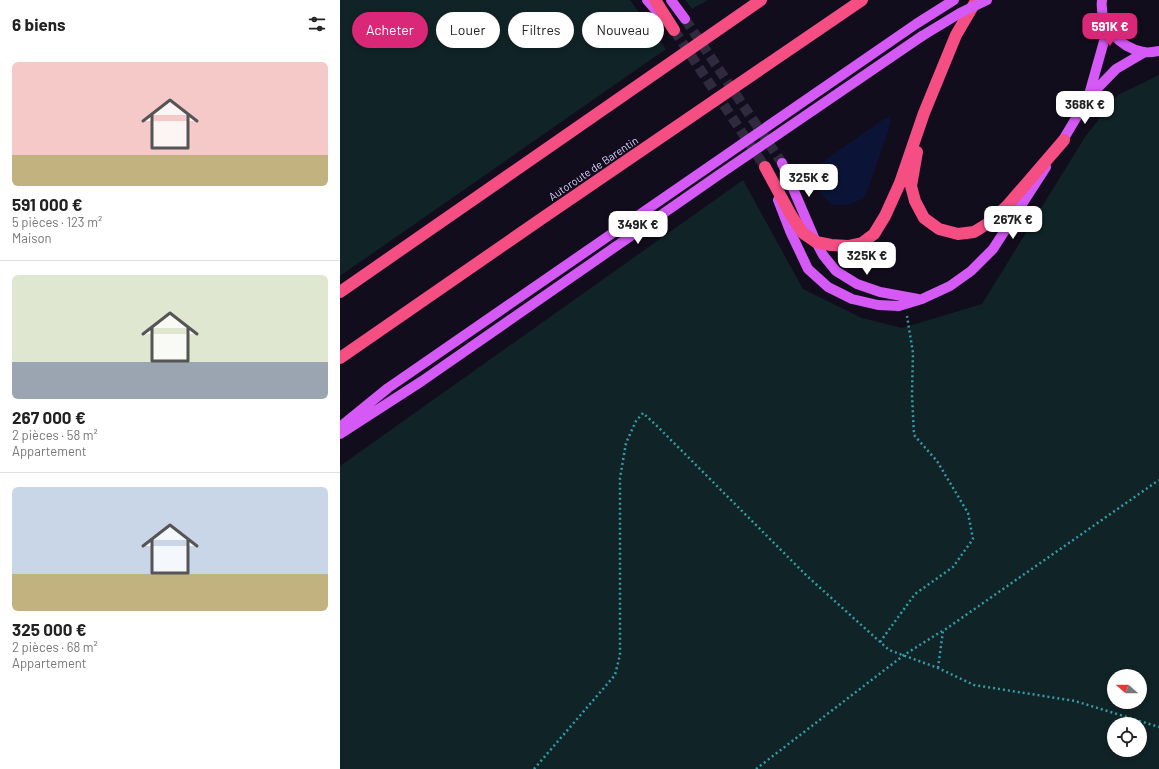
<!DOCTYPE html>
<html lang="fr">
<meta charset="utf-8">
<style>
:root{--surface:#fff;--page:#f2f2f2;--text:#222;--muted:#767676;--line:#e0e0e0;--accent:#db2777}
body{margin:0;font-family:Barlow,sans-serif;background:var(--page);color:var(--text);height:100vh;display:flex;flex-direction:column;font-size:15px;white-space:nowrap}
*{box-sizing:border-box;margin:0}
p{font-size:13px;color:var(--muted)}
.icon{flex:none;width:22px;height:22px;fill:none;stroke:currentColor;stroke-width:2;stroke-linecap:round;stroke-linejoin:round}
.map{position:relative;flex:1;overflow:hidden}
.details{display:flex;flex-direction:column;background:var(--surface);width:340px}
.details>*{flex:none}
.top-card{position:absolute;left:12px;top:12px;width:380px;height:36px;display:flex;gap:8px}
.needle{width:26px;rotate:290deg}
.buttons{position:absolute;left:767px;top:669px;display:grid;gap:8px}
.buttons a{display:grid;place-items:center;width:40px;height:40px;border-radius:50%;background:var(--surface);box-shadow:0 2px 6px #0003;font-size:20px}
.price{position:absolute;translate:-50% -34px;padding:0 9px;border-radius:8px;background:#fff;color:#222;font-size:13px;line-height:26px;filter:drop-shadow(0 1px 2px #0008)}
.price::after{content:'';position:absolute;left:50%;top:24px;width:12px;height:9px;margin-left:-6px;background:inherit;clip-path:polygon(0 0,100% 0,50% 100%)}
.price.active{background:var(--accent);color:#fff}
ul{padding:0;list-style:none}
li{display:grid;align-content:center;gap:8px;height:212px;padding:0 12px}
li+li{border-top:1px solid var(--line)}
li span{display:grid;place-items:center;height:124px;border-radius:6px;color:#555}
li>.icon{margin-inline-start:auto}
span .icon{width:72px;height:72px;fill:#fffc;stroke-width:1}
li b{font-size:17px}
h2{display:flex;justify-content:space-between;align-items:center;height:48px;padding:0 12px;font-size:17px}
.chip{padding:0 14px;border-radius:18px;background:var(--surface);box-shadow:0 2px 6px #0003;font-size:14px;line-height:36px}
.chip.active{background:var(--accent);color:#fff}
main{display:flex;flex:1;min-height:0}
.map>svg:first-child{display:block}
.green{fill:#102326;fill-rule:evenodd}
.water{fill:#0b1437}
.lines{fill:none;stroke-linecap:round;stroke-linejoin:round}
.major-tunnel{stroke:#302a3e;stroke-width:10;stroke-dasharray:10 5;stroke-linecap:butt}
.path{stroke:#349ba7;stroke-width:2.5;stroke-dasharray:2 3;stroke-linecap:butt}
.major{stroke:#d459f5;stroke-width:10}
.highway{stroke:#f44e82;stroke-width:12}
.major-bridge{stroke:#d459f5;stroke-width:10}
.labels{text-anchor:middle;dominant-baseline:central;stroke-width:3;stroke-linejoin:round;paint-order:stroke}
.street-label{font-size:11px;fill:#d9cbfc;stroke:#120d1c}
</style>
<main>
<section class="details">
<h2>6 biens<svg class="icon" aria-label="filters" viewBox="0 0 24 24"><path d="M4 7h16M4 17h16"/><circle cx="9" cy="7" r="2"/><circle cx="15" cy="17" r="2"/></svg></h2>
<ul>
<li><span style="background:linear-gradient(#f6c9c9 75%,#c2b280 0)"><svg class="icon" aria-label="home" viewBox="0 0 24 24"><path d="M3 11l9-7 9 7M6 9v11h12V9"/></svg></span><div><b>591 000 €</b><p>5 pièces · 123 m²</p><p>Maison</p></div></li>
<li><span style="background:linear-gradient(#dfe7d0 70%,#9aa5b1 0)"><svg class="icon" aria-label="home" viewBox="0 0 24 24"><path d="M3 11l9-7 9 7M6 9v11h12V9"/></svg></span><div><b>267 000 €</b><p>2 pièces · 58 m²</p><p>Appartement</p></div></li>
<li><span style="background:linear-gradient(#c9d6e8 70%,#c2b280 0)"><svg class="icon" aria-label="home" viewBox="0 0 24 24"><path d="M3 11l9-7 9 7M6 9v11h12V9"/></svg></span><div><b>325 000 €</b><p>2 pièces · 68 m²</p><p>Appartement</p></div></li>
</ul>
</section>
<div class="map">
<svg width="819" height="769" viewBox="0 0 819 769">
<rect width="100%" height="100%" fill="#120d1c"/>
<path class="green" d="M0 0H290L326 49 0 276Z
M345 0H368L352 9Z
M819 75V769H0V466L403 180 463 289 522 318 562 328 642 304 745 137 778 95ZM774 676H800V702H774ZM774 724H800V750H774Z"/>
<path class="water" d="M549 117 551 122 529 186 523 199 507 205H493C476 191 470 184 481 163L544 119Z"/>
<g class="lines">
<path class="major-tunnel" d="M345 19 442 163
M334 30 425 167"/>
<path class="path" d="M540 642 575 594 613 567 633 539 628 513 597 461 574 435 572 395 573 353 567 316
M598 668 603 631 819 480
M194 769 275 675 280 655V478L286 443 296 421 303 413 318 427 467 576 549 650 598 668 634 685 735 701 819 727
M416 769 564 655 602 631"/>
<path class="major" d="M307 0 320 15
M331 0 345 19
M762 0C759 25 779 47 803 52 808 53 814 52 819 51
M749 97 776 69 805 52
M720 145 748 98 768 27
M442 163 476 242 483 255 496 271 517 284 540 292 578 299
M438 200 450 231 468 269 488 287 512 299 538 305 559 306 582 299 610 286 631 271 653 249 706 167
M0 427 48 388 576 24 614 0
M0 434 82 381 380 174 582 36"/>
<path class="highway" d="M315 0 334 30
M577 152 571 186 575 201 584 218 599 229 618 234 634 232 647 224 667 206 724 140
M425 167 451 215 463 233 476 242 491 245 508 246 522 243 534 234 545 216 560 183 584 113 616 35 636 1
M0 292 421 0
M0 358 204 217 522 0"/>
<path class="major-bridge" d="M582 36 620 13 647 0"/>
</g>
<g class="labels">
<g class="street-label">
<text transform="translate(253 168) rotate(-34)">Autoroute de Barentin</text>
</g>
</g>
</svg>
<div class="buttons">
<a><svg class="needle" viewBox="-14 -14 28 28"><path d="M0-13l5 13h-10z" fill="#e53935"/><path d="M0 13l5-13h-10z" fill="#767676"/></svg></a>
<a><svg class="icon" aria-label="locate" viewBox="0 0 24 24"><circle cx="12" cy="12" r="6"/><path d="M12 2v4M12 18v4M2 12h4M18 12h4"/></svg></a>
</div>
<b class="price active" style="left:770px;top:47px">591K €</b>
<b class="price" style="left:745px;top:125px">368K €</b>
<b class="price" style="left:469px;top:198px">325K €</b>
<b class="price" style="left:673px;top:240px">267K €</b>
<b class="price" style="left:298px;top:245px">349K €</b>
<b class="price" style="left:527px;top:276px">325K €</b>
<div class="top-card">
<a class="chip active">Acheter</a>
<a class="chip">Louer</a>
<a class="chip">Filtres</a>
<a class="chip">Nouveau</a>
</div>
</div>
</main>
